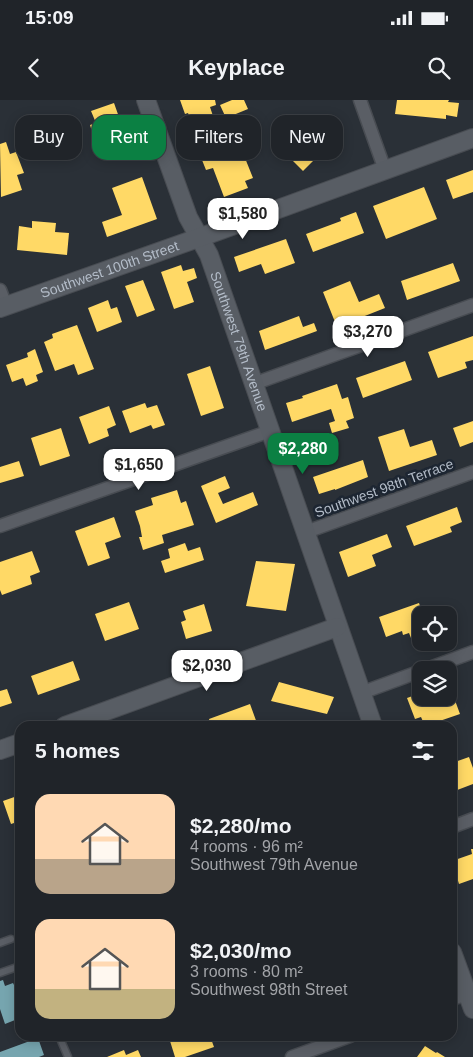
<!DOCTYPE html>
<meta charset="utf-8">
<style>
:root{--surface:#202429;--page:#282c31;--text:#f1f3f6;--muted:#a2a4a8;--line:#3d4146;--accent:#0b8043}
body{margin:0;font-family:Helvetica,sans-serif;background:var(--page);color:var(--text);height:100vh;display:flex;flex-direction:column;font-size:19px;white-space:nowrap}
*{box-sizing:border-box;margin:0}
p{font-size:16px;color:var(--muted)}
.icon{flex:none;width:28px;height:28px;fill:none;stroke:currentColor;stroke-width:2;stroke-linecap:round;stroke-linejoin:round}
.map{position:relative;flex:1;overflow:hidden}
.sheet{position:absolute;left:15px;top:621px;width:442px;height:320px;display:flex;flex-direction:column;background:var(--surface);border-radius:15px;box-shadow:0 2px 12px #0003,0 0 0 1px var(--line)}
.sheet>*{flex:none}
.guide{position:absolute;left:15px;top:15px;width:444px;height:45px;display:flex;gap:10px}
.tools{position:absolute;left:412px;top:506px;display:grid;gap:10px}
.tools a{display:grid;place-items:center;width:45px;height:45px;border-radius:10px;background:var(--surface);box-shadow:0 2px 12px #0003,0 0 0 1px var(--line);font-size:25px}
.price{position:absolute;translate:-50% -42px;padding:0 11px;border-radius:10px;background:#fff;color:#222;font-size:16px;line-height:32px;filter:drop-shadow(0 1px 2px #0008)}
.price::after{content:'';position:absolute;left:50%;top:30px;width:15px;height:11px;margin-left:-8px;background:inherit;clip-path:polygon(0 0,100% 0,50% 100%)}
.price.current{background:var(--accent);color:#fff}
ul{padding:0;list-style:none}
li{display:flex;align-items:center;gap:15px;height:125px;padding:0 20px}
li span{display:grid;place-items:center;flex:none;width:140px;height:100px;border-radius:15px;color:#555}
li>.icon{margin-inline-start:auto}
span .icon{width:60px;height:60px;fill:#fffc;stroke-width:1}
li b{font-size:21px}
h2{display:flex;justify-content:space-between;align-items:center;height:60px;padding:0 20px;font-size:21px}
.chip{padding:0 18px;border-radius:15px;background:var(--surface);box-shadow:0 2px 12px #0003,0 0 0 1px var(--line);font-size:18px;line-height:45px}
.chip.current{background:var(--accent);color:#fff}
.status{display:flex;justify-content:space-between;align-items:center;height:35px;padding:0 25px;background:var(--surface);direction:ltr}
.status svg{height:14px;fill:currentColor}
header{display:flex;justify-content:space-between;align-items:center;height:65px;padding:0 20px;background:var(--surface);font-size:22px;font-weight:600}
.map>svg:first-child{display:block}
.homes{fill:#ffd966}
.public{fill:#76a5af}
.lines{fill:none;stroke-linecap:round;stroke-linejoin:round}
.lane-casing{stroke:#484c52;stroke-width:9}
.street-casing{stroke:#484c52;stroke-width:15}
.secondary-casing{stroke:#484c52;stroke-width:20}
.lane{stroke:#5a5e65;stroke-width:6}
.street{stroke:#5a5e65;stroke-width:12}
.secondary{stroke:#585d64;stroke-width:18}
.labels{text-anchor:middle;dominant-baseline:central;stroke-width:5;stroke-linejoin:round;paint-order:stroke}
.street-label{font-size:14px;fill:#b3bcc8;stroke:#1d2632}
</style>
<div class="status"><b>15:09</b><svg viewBox="0 0 49 12"><path d="M0 12V9h3v3zM5 12V6h3v6zM10 12V3h3v9zM15 12V0h3v12zM26 1h20v11H26zM47 4h2v5h-2z"/></svg></div>
<header><svg class="icon" aria-label="back" viewBox="0 0 24 24"><path d="M15 5l-7 7 7 7"/></svg>Keyplace<svg class="icon" aria-label="search" viewBox="0 0 24 24"><circle cx="10" cy="10" r="6"/><path d="M15 15l6 6"/></svg></header>
<div class="map">
<svg width="473" height="957" viewBox="0 0 473 957">
<rect width="100%" height="100%" fill="#2a3037"/>
<path class="homes" d="M180 0H215L216 5 210 7 213 16 219 14 223 23 195 33 188 13 185 14Z
M232 0H244L248 9 226 18 220 5Z
M397 0H449L448 2 459 3 457 17 446 15V19L395 14Z
M114 3 131 51 109 58 104 44 97 47 90 25 96 23 91 11Z
M323 17 340 34 303 71 275 43 287 31 294 37 309 23 313 27Z
M243 39 247 51 243 53 253 78 245 81 248 88 224 97 213 68 206 70 200 55Z
M6 42 10 54 16 52 24 73 17 75 22 90 1 97 0 44Z
M473 70V92L453 99 446 80Z
M142 77 157 119 107 137 102 122 122 115 112 88Z
M424 87 437 119 386 139 373 106Z
M356 112 364 133 313 152 306 134 341 121 340 118Z
M32 121 56 123 55 132 69 133 67 155 17 150 19 126 32 128Z
M286 139 295 163 265 174 261 164 239 172 234 157Z
M453 163 460 181 407 200 401 181Z
M181 165 183 171 194 168 197 178 187 182 194 202 174 209 161 172Z
M143 180 155 210 137 217 125 186Z
M350 181 359 202 379 194 385 208 337 227 323 192Z
M108 200 111 209 117 207 122 222 97 232 88 208Z
M299 216 303 227 314 223 317 231 265 250 259 231Z
M77 225 94 269 78 275 74 264 55 271 44 242 53 238 52 234Z
M473 236V260L465 262 467 268 438 278 428 252Z
M35 249 43 272 36 275 38 281 26 286 23 278 12 282 6 265 28 257 27 253Z
M405 261 412 280 363 298 356 278Z
M210 266 224 308 201 316 187 274Z
M337 284 342 299 348 297 354 318 346 321 349 328 332 333 329 323 335 321 331 309 292 322 286 303 303 298 302 296Z
M145 303 147 308 157 305 165 325 153 329 151 325 130 333 122 311Z
M109 306 116 325 107 329 109 336 89 344 79 317Z
M473 321V342L460 347 453 328Z
M61 328 70 356 40 366 31 338Z
M404 329 410 347 432 340 437 355 389 371 378 337Z
M363 360 368 377 335 390V389L319 394 313 377Z
M19 361 24 376 0 383V367Z
M225 376 230 388 218 393 223 404 253 392 258 405 216 423 201 386Z
M177 390 181 403 186 401 194 425 162 435 164 443 143 450 139 437H142L140 426 135 411 153 405 151 398Z
M457 407 462 422 450 427 452 432 414 446 406 426Z
M114 417 121 437 105 443 110 458 88 466 75 431Z
M387 434 392 447 372 455 376 466 348 477 339 452Z
M185 443 188 451 200 447 204 460 165 473 161 461 170 458 168 449Z
M32 451 40 472 30 476 32 484 2 495 0 490V462Z
M256 461 295 464 286 511 246 506Z
M129 502 139 529 105 541 95 514Z
M419 503 423 515H421V540L413 543 409 533 403 535 402 531 386 537 379 517Z
M204 504 212 531 186 539 181 522 186 520 183 511Z
M73 561 80 580 38 595 31 576Z
M279 582 334 597 327 614 271 601Z
M449 584 460 614 425 626 421 617 415 619 407 598 421 593V598H449Z
M7 589 12 603 0 607V591Z
M250 604 258 626H211L209 619Z
M407 622 409 626H397Z
M469 657 473 668V684L452 692V663Z
M20 695V721L11 724 3 701Z
M471 749H473V779L459 784 452 761 472 754Z
M185 936H210L214 947 185 957H175L170 941Z
M425 946 436 953 437 952 445 957H417Z
M124 950 126 955 138 950 141 957H107Z"/>
<path class="public" d="M3 880 5 886 13 883 14 885H16L20 897V918L5 924 0 909V881Z
M38 938 44 955 39 957H0V952Z"/>
<g class="lines">
<defs>
<path id="lane" d="M0 843 11 839
M0 873 20 866
M59 936 68 957"/>
<path id="street" d="M360 0 385 70
M0 190 6 206
M253 284 473 205
M0 426 270 331
M306 432 473 372
M424 570 473 552
M361 593 421 571
M452 727 473 719
M452 899 467 894
M292 957 350 936"/>
<g id="secondary">
<path id="s1" d="M146 0 188 117 209 155 373 626"/>
<path id="s2" d="M0 208 218 131 473 38"/>
<path d="M65 626 337 527"/>
<path d="M0 650 20 643"/>
<path d="M452 852 473 909"/>
</g>
</defs>
<use href="#lane" class="lane-casing"/>
<use href="#street" class="street-casing"/>
<use href="#secondary" class="secondary-casing"/>
<use href="#lane" class="lane"/>
<use href="#street" class="street"/>
<use href="#secondary" class="secondary"/>
</g>
<g class="labels">
<g class="street-label">
<text stroke="none"><textPath href="#s2" startOffset="116">Southwest 100th Street</textPath></text>
<text stroke="none"><textPath href="#s1" startOffset="259">Southwest 79th Avenue</textPath></text>
<text transform="translate(384 388) rotate(-20)">Southwest 98th Terrace</text>
</g>
</g>
</svg>
<div class="tools">
<a><svg class="icon" aria-label="locate" viewBox="0 0 24 24"><circle cx="12" cy="12" r="6"/><path d="M12 2v4M12 18v4M2 12h4M18 12h4"/></svg></a>
<a><svg class="icon" aria-label="layers" viewBox="0 0 24 24"><path d="M12 4l9 5-9 5-9-5zM3 14l9 5 9-5"/></svg></a>
</div>
<b class="price" style="left:243px;top:140px">$1,580</b>
<b class="price" style="left:368px;top:258px">$3,270</b>
<b class="price current" style="left:303px;top:375px">$2,280</b>
<b class="price" style="left:139px;top:391px">$1,650</b>
<b class="price" style="left:207px;top:592px">$2,030</b>
<div class="guide">
<a class="chip">Buy</a>
<a class="chip current">Rent</a>
<a class="chip">Filters</a>
<a class="chip">New</a>
</div>
<section class="sheet">
<h2>5 homes<svg class="icon" aria-label="filters" viewBox="0 0 24 24"><path d="M4 7h16M4 17h16"/><circle cx="9" cy="7" r="2"/><circle cx="15" cy="17" r="2"/></svg></h2>
<ul>
<li><span style="background:linear-gradient(#ffd9b3 65%,#b9a48a 0)"><svg class="icon" aria-label="home" viewBox="0 0 24 24"><path d="M3 11l9-7 9 7M6 9v11h12V9"/></svg></span><div><b>$2,280/mo</b><p>4 rooms · 96 m²</p><p>Southwest 79th Avenue</p></div></li>
<li><span style="background:linear-gradient(#ffd9b3 70%,#c2b280 0)"><svg class="icon" aria-label="home" viewBox="0 0 24 24"><path d="M3 11l9-7 9 7M6 9v11h12V9"/></svg></span><div><b>$2,030/mo</b><p>3 rooms · 80 m²</p><p>Southwest 98th Street</p></div></li>
</ul>
</section>
</div>
